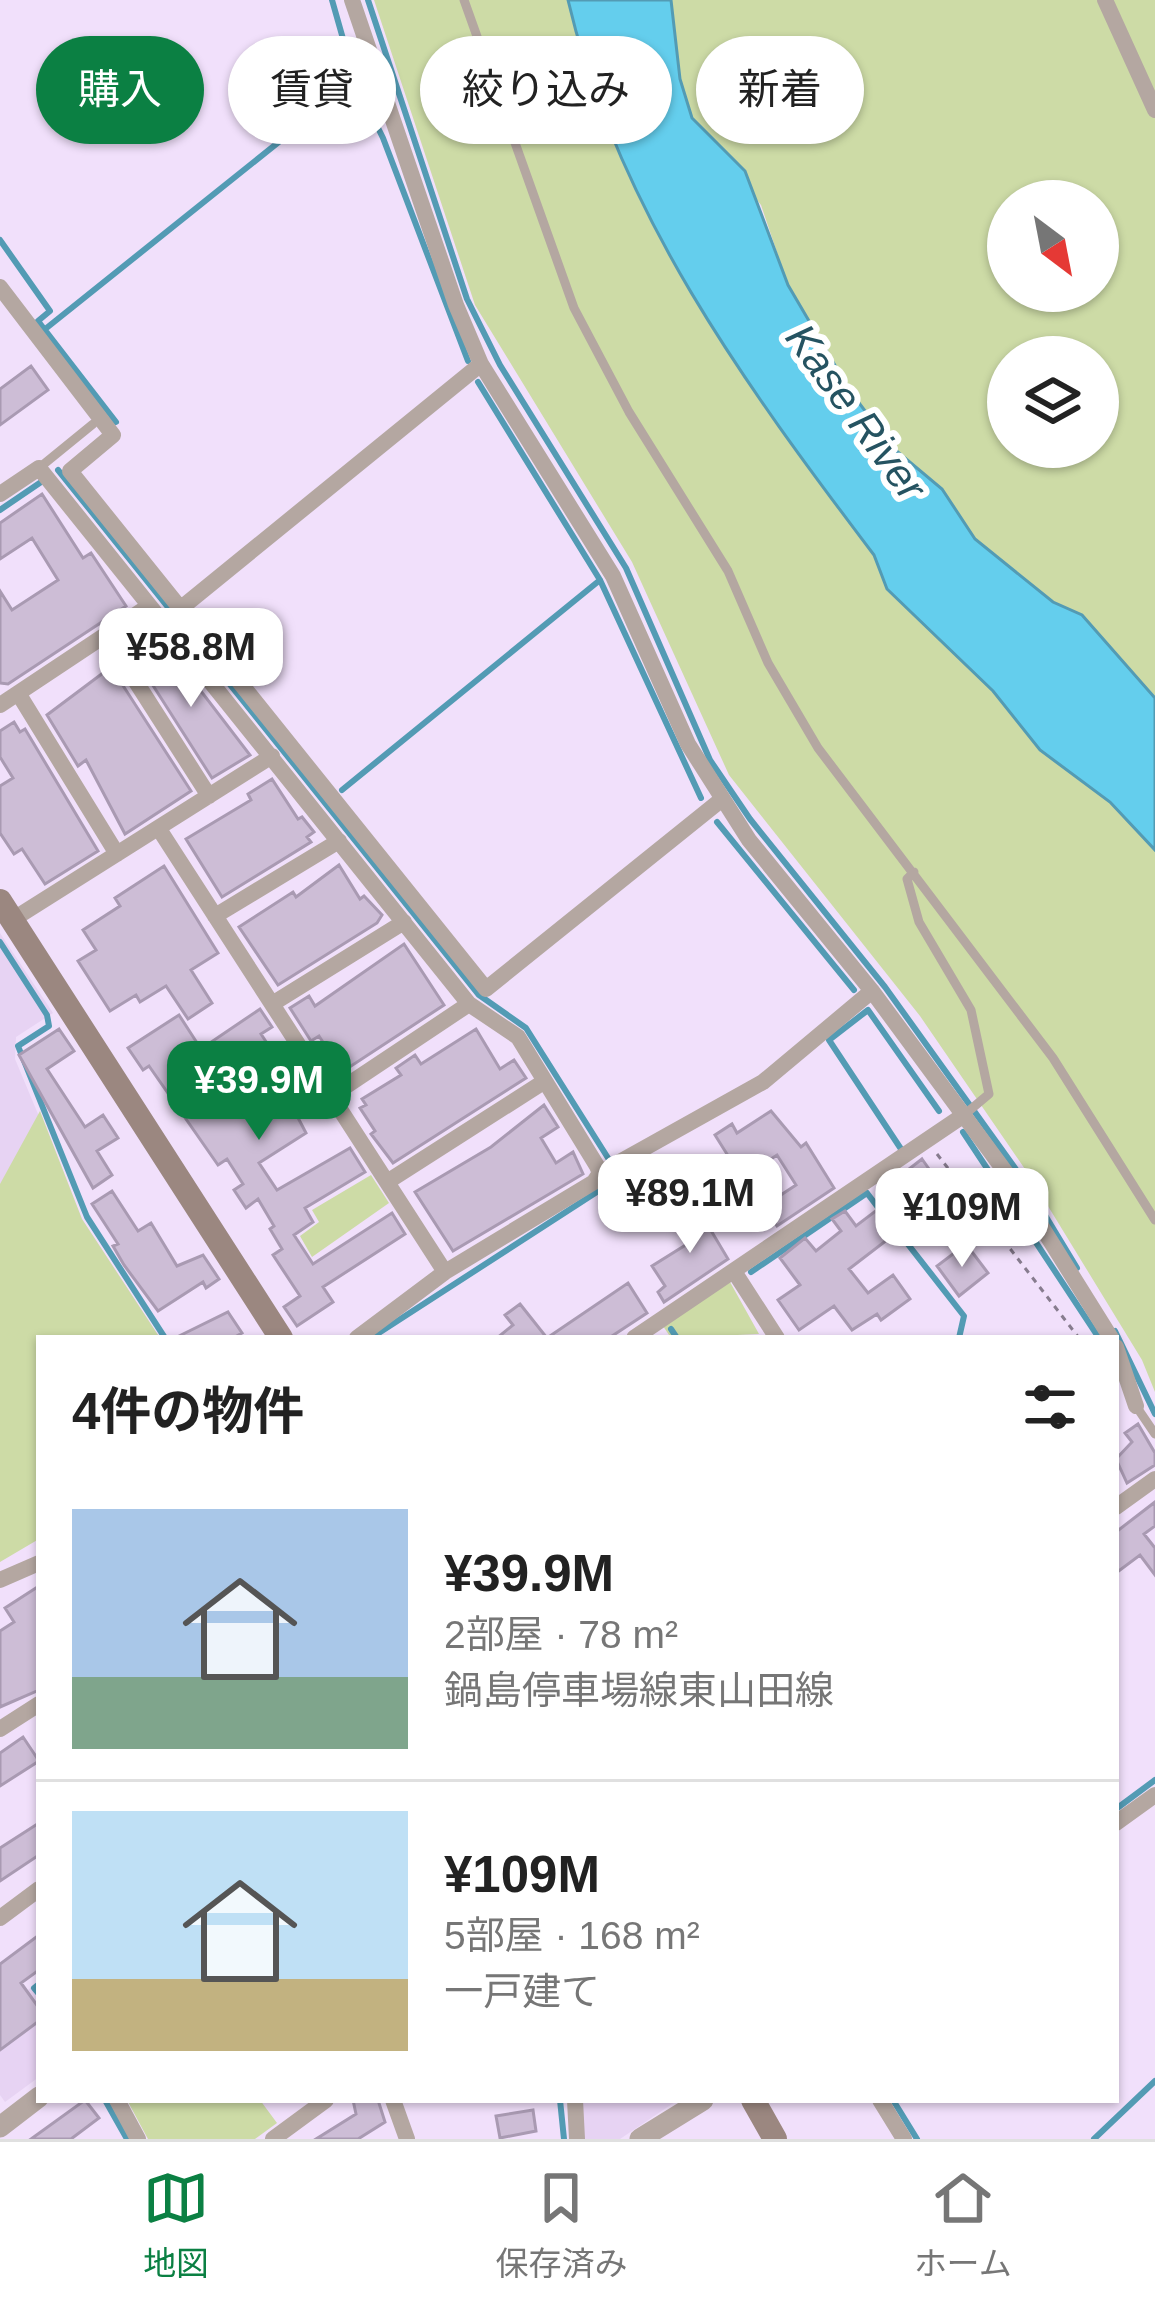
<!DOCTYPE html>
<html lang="ja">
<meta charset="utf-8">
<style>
:root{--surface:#fff;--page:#f2f2f2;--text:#222;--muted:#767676;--line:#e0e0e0;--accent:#0b8043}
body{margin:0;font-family:Arial,"Noto Sans JP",sans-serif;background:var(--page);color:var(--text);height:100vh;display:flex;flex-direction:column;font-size:45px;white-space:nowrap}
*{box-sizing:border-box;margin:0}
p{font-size:39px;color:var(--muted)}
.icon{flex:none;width:66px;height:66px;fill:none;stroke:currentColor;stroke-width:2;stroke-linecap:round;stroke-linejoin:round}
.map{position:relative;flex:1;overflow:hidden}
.drawer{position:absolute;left:36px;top:1335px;width:1083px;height:768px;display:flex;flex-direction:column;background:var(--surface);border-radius:0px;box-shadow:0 3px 9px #0004}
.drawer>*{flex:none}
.banner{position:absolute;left:36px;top:36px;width:1083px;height:108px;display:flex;gap:24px}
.needle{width:78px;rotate:148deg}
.controls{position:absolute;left:987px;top:180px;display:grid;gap:24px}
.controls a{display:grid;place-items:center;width:132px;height:132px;border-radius:50%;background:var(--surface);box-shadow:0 3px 9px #0004;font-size:60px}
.price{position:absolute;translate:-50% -102px;padding:0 27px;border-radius:24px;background:#fff;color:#222;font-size:39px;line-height:78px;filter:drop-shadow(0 3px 6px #0008)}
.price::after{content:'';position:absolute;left:50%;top:72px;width:36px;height:27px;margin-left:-18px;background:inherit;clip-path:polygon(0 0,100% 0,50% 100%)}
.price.on{background:var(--accent);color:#fff}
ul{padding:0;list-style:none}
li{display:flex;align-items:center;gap:36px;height:300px;padding:0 36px}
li+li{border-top:3px solid var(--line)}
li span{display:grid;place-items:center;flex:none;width:336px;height:240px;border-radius:0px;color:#555}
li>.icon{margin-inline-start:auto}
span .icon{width:144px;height:144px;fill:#fffc;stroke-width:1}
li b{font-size:51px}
h2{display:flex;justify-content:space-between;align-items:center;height:144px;padding:0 36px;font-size:51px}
.pill{padding:0 42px;border-radius:54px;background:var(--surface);box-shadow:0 3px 9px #0004;font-size:42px;line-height:108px}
.pill.on{background:var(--accent);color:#fff}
.menu{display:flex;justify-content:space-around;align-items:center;height:168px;border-top:3px solid var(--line);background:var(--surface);font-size:33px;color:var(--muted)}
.menu a{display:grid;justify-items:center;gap:6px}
.menu .on{color:var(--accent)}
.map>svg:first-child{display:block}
.built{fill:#e7d3f3}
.green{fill:#cddba6;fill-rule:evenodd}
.water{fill:#64ceed;stroke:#539bb4;stroke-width:3}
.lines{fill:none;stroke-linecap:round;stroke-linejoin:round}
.stream{stroke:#539bb4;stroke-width:6}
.building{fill:#cdbdd6;stroke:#a99ab2;stroke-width:3}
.path{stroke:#877c8e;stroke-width:3;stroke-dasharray:6 6;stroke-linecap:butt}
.service{stroke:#b4a7a1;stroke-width:9}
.minor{stroke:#b4a7a1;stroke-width:16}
.tertiary{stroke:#b4a7a1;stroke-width:21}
.secondary{stroke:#9b8780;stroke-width:24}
.labels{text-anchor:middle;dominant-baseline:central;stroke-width:12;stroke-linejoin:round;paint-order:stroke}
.water-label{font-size:42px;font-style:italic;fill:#255361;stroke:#fff}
</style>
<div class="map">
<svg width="1155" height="2139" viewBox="0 0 1155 2139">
<rect width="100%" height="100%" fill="#f1e0fb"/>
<path class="built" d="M0 933 53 1013 16 1037 15 1059 82 1219 160 1338H39L0 1562Z
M39 1982V2077L5 2102 0 2095V2010Z
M568 2100H678L620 2139H571Z"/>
<path class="green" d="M374 0H568C617 210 745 386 874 556L887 589 993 691 1040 750 1110 802 1155 850V1392L1142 1360 1029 1175 920 1016 729 775 632 562 475 305Z
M671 0H1155V698L1082 616 1053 602 975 539 942 489 893 448 850 391 788 285 761 205 692 119 680 79ZM1008 201H1098V291H1008ZM1008 357H1098V447H1008Z
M40 1111 82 1219 160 1338H39V1539L0 1562V1184Z
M371 1175 389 1203 312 1257 300 1236 319 1222 312 1210Z
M730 1282 759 1334 671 1338 663 1326Z
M127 2100H260L277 2123 255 2139H148Z"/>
<path class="water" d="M568 0H671L680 79 692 118 745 171 788 285 850 391 893 448 942 489 975 539 1053 602 1082 615 1155 698V850L1110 802 1040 750 993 691 887 589 874 555C746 386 617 210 568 0Z"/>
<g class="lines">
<path class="stream" d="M332 0 355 81 383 138 468 361
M368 0 467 299 500 365 626 568 710 760 750 819 885 987 1025 1182 1077 1268
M0 240 50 311 38 321 116 422
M44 330 355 81
M478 382 600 580 701 798
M58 470 479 995 526 1028 620 1177 371 1338
M0 510 47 478
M342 790 600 580
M717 822 854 990
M0 942 47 1015 49 1026 18 1046 87 1217 165 1338
M963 1132 1099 1338
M903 1152 829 1040 868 1010 939 1111
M896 1229 964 1316 959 1338
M751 1272 867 1193 883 1214
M671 1329 677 1338
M1115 1331 1155 1414
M1116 1809 1155 1780
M39 1984 34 1988 39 1994
M105 2100 127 2139
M560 2100 564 2139
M893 2100 917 2139
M1094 2139 1155 2081"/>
</g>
<path class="building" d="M31 366 48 390 0 425V389Z
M42 494 83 558 91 553 126 606 8 684 0 683V591L12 610 58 580 32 538 0 559V523Z
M151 638 160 653 166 649 181 665 250 755 212 778 131 651Z
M111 667 191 791 125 834 86 760 78 766 47 715Z
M14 722 20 732 25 729 98 851 45 884 22 849 14 854 0 833V786L13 778 0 757V731Z
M272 779 298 819 302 817 314 832 307 837 311 842 222 897 186 839 251 800 248 794Z
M339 865 360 899 364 896 382 915 377 923 278 985 239 927 293 892 296 897Z
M164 866 218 953 191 970 212 1003 188 1019 166 986 140 1002 136 995 110 1011 78 961 96 950 83 930 120 906 115 898Z
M404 944 444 1005 342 1072 319 1036 311 1041 290 1008 309 996 315 1006Z
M260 1009 272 1027 261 1034 280 1063 272 1068 306 1133 259 1163 277 1190 350 1148 365 1172 305 1208 313 1222 294 1235 313 1264 392 1213 405 1234 323 1287 333 1302 297 1326 284 1307 300 1296 273 1255 282 1249 270 1229 274 1226 258 1199 246 1208 234 1190 243 1184 227 1159 218 1165 149 1066 143 1070 128 1048 179 1015 201 1049Z
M59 1029 74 1051 47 1069 85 1127 103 1115 118 1138 97 1151 112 1175 93 1188 19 1055Z
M476 1029 500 1069 514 1060 526 1078 393 1163 371 1134 375 1131 360 1108 366 1105 362 1099 401 1075 396 1068 415 1055 421 1064Z
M544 1105 558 1127 541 1138 556 1163 573 1152 583 1174 453 1251 415 1192 491 1147Z
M771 1111 801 1147 806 1143 834 1188 777 1226 764 1206 796 1185 777 1155 742 1178 715 1135 732 1124 737 1133Z
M922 1159 934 1176 941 1171 981 1224 960 1239 909 1169Z
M112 1191 138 1231 151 1223 177 1266 203 1255 219 1279 206 1288 203 1282 158 1311 124 1265 113 1246 118 1244 92 1204Z
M894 1197 913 1220 849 1269 868 1293 893 1275 910 1299 881 1320 877 1314 852 1330 834 1306 799 1330 778 1300 800 1285 780 1258 805 1238 816 1251 841 1231 832 1219 845 1211 856 1226Z
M694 1202 728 1259 664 1302 658 1292 665 1286 652 1266 692 1241 681 1225 687 1221 681 1210Z
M966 1244 988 1273 959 1296 937 1266Z
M628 1283 647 1313 609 1338H547Z
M520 1304 547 1338H497L513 1325 505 1315Z
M228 1312 242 1333 233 1338H175Z
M1138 1424 1155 1453V1465L1127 1483 1116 1459 1132 1442 1125 1433Z
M1155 1502V1526L1144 1534 1155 1548V1575L1140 1555 1116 1573V1532Z
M39 1586V1690L0 1707V1631L14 1622 5 1608Z
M23 1737 39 1761 0 1786V1753Z
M39 1823V1855L0 1881V1848Z
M39 1935V1970L21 1983 39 2008V2021L0 2050V1964Z
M85 2100 99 2118 71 2139H31Z
M353 2100H378L385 2122 358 2139H316L356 2114Z
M533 2110 536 2131 500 2138 496 2116Z"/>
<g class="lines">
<path class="path" d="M937 1154 1079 1338"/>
<path class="service" d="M464 0 574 308 629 412 728 571 768 663 818 748 1053 1058 1155 1220
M39 468 93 424
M914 872 907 879 919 922 971 1010 989 1094 964 1115
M1136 1406 1155 1434"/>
<path class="minor" d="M352 0 456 305 481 364 613 576 688 744 749 840 872 991 1018 1189 1111 1338
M1105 0 1155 110
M0 287 113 435 70 471 486 989 721 800
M0 494 39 468 469 1004 518 1037 597 1166 600 1173 594 1182 445 1272 357 1338
M180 609 481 364
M106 635 209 796
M18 693 117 854
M0 705 149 606
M159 829 445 1272
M215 916 339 841
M12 920 272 756
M272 1004 404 922
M331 1096 469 1004
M600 1173 763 1082 872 991
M387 1182 545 1081
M735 1273 777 1338
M634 1338 964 1115
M1116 1347 1136 1406
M1116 1507 1155 1479
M0 1580 39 1563
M0 1729 39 1704
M1116 1823 1155 1795
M0 1918 39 1889
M117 2100 138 2139
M393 2100 407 2139
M575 2100 577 2139
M880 2100 904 2139
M273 2139 326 2100"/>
<path class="tertiary" d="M0 2127 39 2097
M640 2139 703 2100"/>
<path class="secondary" d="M0 901 281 1338
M753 2100 775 2139"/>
</g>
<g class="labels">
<g class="water-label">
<text transform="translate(856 412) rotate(54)">Kase River</text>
</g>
</g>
</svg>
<div class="controls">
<a><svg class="needle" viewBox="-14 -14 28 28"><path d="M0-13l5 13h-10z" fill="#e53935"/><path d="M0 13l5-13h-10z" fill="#767676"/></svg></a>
<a><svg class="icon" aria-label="layers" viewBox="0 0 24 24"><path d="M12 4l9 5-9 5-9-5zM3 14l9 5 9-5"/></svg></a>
</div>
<b class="price" style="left:191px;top:710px">¥58.8M</b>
<b class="price on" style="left:259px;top:1143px">¥39.9M</b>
<b class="price" style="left:690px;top:1256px">¥89.1M</b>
<b class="price" style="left:962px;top:1270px">¥109M</b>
<div class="banner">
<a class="pill on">購入</a>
<a class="pill">賃貸</a>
<a class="pill">絞り込み</a>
<a class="pill">新着</a>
</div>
<section class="drawer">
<h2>4件の物件<svg class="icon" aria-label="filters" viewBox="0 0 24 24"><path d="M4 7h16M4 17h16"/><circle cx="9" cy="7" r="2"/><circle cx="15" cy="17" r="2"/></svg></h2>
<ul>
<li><span style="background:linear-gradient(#a9c7e8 70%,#7fa58c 0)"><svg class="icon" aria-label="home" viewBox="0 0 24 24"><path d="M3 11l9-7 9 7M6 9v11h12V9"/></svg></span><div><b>¥39.9M</b><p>2部屋 · 78 m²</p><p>鍋島停車場線東山田線</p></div></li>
<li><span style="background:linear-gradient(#bfe0f5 70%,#c2b280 0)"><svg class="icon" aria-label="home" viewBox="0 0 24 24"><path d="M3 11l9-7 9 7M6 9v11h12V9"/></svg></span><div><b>¥109M</b><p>5部屋 · 168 m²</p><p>一戸建て</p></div></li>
</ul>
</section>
</div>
<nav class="menu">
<a class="on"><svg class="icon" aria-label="map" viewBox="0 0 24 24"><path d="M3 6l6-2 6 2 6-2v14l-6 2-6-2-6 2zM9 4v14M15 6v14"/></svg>地図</a>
<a><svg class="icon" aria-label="saved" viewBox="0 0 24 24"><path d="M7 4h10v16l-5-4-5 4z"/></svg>保存済み</a>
<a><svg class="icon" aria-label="home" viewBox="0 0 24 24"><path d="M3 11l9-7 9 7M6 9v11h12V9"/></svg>ホーム</a>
</nav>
